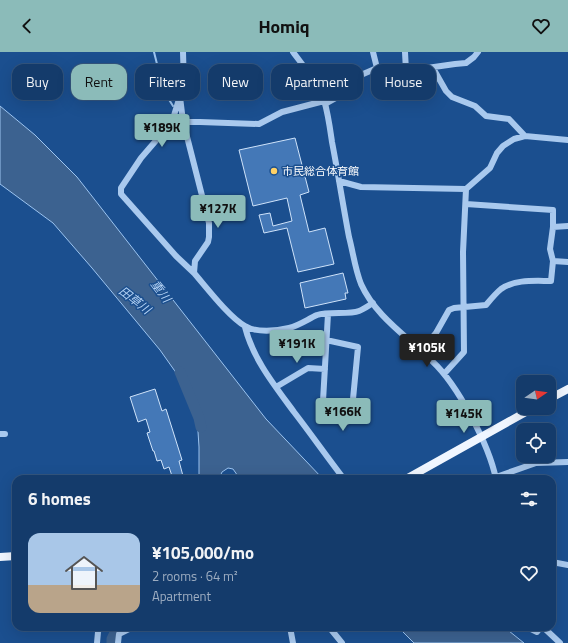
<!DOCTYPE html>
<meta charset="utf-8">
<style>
:root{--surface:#143b6b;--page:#214673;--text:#f1f3f6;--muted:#9dadc1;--line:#33557e;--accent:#8bbbb9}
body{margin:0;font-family:"Titillium Web","Noto Sans JP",sans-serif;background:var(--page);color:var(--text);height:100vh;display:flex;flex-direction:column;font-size:15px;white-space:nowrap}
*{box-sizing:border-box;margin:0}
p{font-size:13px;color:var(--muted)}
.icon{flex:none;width:22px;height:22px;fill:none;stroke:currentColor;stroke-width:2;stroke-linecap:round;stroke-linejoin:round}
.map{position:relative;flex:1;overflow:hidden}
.sheet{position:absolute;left:12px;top:423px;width:544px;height:156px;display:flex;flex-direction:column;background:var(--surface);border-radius:12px;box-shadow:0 4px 16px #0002,0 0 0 1px var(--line)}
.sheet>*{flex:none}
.guide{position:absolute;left:12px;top:12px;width:544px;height:36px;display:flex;gap:8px}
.needle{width:26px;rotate:77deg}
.buttons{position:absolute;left:516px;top:323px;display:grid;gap:8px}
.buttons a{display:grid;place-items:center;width:40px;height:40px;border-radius:8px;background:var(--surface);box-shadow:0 4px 16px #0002,0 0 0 1px var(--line);font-size:20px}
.price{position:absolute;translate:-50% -34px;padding:0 9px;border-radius:4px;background:var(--accent);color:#111;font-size:13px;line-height:26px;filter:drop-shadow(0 1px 2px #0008)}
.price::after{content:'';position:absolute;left:50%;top:24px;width:12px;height:9px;margin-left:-6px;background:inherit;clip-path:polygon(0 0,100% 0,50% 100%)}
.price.active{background:#222;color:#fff}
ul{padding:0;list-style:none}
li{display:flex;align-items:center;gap:12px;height:100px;padding:0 16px}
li+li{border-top:1px solid var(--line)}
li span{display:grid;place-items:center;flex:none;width:112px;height:80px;border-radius:12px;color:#555}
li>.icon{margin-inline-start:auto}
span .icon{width:48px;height:48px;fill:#fffc;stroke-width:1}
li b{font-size:17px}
h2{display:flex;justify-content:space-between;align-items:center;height:48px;padding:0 16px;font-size:17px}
.chip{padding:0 14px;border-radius:12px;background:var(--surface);box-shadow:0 4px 16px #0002,0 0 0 1px var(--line);font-size:14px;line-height:36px}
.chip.active{background:var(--accent);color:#111}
header{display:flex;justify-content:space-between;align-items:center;height:52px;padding:0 16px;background:var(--accent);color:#111;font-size:18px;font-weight:700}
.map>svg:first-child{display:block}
.water{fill:#3c6290;stroke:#9cc4f0}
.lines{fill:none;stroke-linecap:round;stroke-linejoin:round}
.stream{stroke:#9cc4f0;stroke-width:2}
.river{stroke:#3c6290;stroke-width:11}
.building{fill:#4478b7;stroke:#cfe3fa}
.minor{stroke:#a9c9ee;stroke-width:6}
.major{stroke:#f0f6ff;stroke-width:8}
.poi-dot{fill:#ffd166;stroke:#1b4f8f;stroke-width:1.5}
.labels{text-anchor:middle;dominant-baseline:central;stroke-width:3;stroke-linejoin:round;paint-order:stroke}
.poi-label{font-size:11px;fill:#fff;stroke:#1b4f8f;text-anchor:start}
.water-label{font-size:12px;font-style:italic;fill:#b5d3f5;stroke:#1b4f8f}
</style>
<header><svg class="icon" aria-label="back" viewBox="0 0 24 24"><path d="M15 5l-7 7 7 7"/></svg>Homiq<svg class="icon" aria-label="heart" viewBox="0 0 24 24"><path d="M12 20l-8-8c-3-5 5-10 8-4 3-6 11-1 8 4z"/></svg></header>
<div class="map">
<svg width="568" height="591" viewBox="0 0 568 591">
<rect width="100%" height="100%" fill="#1b4f8f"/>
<path class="water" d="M0 54 35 83 77 125 266 367 323 427H240L233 417 228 416 222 420 219 427H199V395L196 349 160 298 92 216 53 171 0 132Z
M398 575H504L524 591H414Z"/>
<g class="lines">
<path class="stream" d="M154 0 160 24 167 29 168 46 173 54"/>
<path class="river" d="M180 320 199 366 201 375
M112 591V587L118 575"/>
</g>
<path class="building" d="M295 86 309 140 300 143 309 180 325 176 334 212 298 220 287 176 264 181 259 163 270 161 273 174 292 169 287 146 253 154 239 98Z
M343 221 348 241H345L346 247 305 256 300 231Z
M155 337 162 359 166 357 182 408 179 409 183 424 173 427 169 415 164 417 161 408 157 409 154 399H153L147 381 150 380 146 367 138 370 130 345Z"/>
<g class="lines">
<path class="minor" d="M183 0 184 35 180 45 183 69 209 171V185L208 190 195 209 194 221C207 236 229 265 245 274 256 281 277 279 289 276 300 273 308 267 317 263 329 259 349 263 359 259 364 257 368 254 373 251
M293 0C304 15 317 30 324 48 328 61 330 76 332 90 338 121 343 153 349 185 353 200 355 217 361 232 376 265 407 284 432 309 458 333 489 393 496 427
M373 0 377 16
M405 0 406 19
M433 16 446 39 452 45 475 54 486 64 509 67 525 84 568 88
M179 47 172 70 141 106 121 136V142L176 204 194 221
M172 70H200L259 72 282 60 324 49 327 51 336 46 344 39 354 26 377 16H382L406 19 455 12 466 11 474 5 478 0
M339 129 361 135 466 137
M466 152 553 158V175L568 174
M553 209 550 197 553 175
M245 275C253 307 275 334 294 360 311 382 327 405 344 427
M326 288 358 295 351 368 344 371 337 368 323 349 328 262
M421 299 436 281 449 258 454 256 486 253C491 247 496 241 501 237 515 227 535 229 551 229L553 209 568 210
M444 322 464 300 463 200 466 137 490 116 497 101 503 94 514 87 525 84
M276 335 308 316 325 317
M0 382H5
M487 427 496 425 536 411 568 410
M552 510 568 513
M290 575 293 591
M329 575 342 591
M527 575 537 580 541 575
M543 575 560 591
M97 591 98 580 100 575
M118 591 119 582 133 575"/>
<path class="major" d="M549 347 568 337
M406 427 533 356
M0 505 16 504"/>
</g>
<circle class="poi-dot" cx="274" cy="119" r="4"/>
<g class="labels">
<g class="poi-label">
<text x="282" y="119">市民総合体育館</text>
</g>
<g class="water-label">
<text transform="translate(161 239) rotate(53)">重川</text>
<text transform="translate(135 248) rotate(38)">田草川</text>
</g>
</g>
</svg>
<div class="buttons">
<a><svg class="needle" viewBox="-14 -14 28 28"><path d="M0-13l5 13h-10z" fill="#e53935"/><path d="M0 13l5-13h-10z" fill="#9dadc1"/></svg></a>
<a><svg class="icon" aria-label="locate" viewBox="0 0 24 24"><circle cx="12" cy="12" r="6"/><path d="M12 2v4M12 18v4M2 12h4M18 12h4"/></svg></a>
</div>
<b class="price" style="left:162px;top:96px">¥189K</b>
<b class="price" style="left:218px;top:177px">¥127K</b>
<b class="price" style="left:297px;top:312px">¥191K</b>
<b class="price active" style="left:427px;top:316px">¥105K</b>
<b class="price" style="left:343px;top:380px">¥166K</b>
<b class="price" style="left:464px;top:382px">¥145K</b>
<div class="guide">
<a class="chip">Buy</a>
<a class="chip active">Rent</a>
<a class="chip">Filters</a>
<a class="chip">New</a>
<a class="chip">Apartment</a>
<a class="chip">House</a>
</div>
<section class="sheet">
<h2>6 homes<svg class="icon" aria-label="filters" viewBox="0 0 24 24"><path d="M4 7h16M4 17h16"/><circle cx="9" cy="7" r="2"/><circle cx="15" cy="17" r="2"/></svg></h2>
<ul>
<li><span style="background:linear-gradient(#a9c7e8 65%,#b9a48a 0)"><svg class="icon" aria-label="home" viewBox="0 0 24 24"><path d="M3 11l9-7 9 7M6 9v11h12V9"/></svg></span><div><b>¥105,000/mo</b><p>2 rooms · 64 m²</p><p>Apartment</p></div><svg class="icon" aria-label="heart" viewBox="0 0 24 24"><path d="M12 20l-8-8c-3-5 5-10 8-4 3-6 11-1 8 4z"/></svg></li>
</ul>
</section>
</div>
